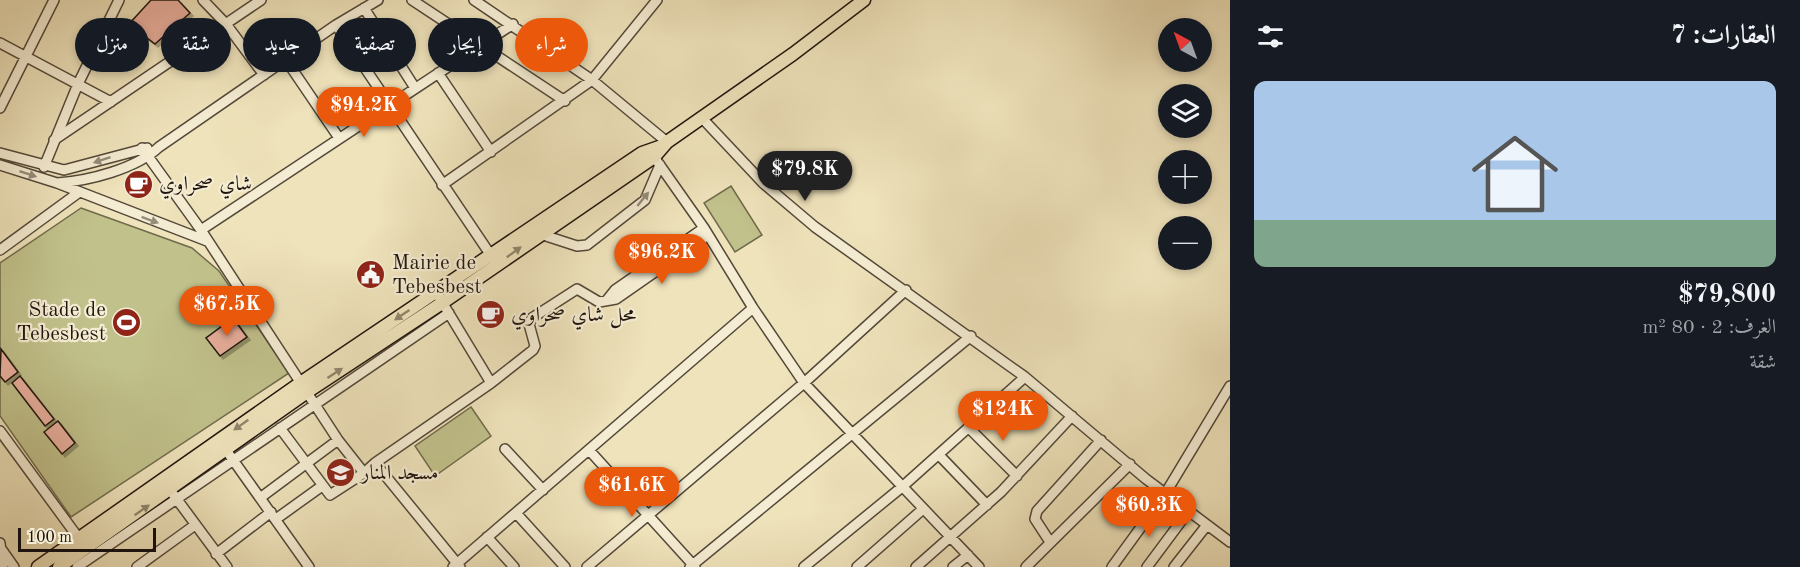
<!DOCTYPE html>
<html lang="ar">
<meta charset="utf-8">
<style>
:root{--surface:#171b24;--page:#242831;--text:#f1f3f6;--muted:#9ea1a6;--accent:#ea580c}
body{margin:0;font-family:"Old Standard TT",Amiri,serif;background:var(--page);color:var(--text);direction:rtl;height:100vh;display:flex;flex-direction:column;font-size:22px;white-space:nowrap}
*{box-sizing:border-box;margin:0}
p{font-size:20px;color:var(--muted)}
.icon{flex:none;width:33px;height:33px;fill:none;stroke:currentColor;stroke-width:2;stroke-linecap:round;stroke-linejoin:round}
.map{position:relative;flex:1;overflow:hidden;direction:ltr}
.sheet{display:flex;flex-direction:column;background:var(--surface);width:570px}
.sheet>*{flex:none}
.guide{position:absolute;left:18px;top:18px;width:570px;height:54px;direction:rtl;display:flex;gap:12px}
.needle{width:39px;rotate:319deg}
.tools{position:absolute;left:1158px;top:18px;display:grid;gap:12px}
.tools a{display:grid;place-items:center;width:54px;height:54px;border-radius:50%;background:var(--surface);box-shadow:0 3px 9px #0003;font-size:30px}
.scale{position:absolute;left:18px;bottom:15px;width:138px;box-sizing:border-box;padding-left:6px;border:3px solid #1f150e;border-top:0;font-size:16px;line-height:21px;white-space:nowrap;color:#1f150e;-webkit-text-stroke:4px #f5edd3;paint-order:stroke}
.price{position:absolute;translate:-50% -51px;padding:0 14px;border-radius:21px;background:var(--accent);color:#fff;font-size:20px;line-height:39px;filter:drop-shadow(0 2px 3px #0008)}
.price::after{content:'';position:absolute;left:50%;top:36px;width:18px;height:14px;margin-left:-9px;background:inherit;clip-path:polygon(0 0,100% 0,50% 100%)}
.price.active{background:#222;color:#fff}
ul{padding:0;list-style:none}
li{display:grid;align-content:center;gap:12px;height:318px;padding:0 24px}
li span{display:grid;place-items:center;height:186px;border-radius:12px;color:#555}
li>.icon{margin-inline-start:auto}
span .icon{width:108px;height:108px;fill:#fffc;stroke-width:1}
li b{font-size:26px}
h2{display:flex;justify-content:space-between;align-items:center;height:72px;padding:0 24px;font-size:26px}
.pill{padding:0 21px;border-radius:27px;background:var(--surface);box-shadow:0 3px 9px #0003;font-size:21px;line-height:54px}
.pill.active{background:var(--accent);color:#fff}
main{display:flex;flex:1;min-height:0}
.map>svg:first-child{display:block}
.pitch{fill:#c1c18b;stroke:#706b4c;stroke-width:1.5}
.building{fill:#eab09e;stroke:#1f150e;stroke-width:1.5;filter:url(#shadow)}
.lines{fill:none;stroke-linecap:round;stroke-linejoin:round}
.minor-casing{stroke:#534839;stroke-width:12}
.major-casing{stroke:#1f150e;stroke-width:15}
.minor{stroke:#f5edd3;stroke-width:9}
.major{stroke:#efe3bb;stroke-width:12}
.oneway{fill:#958c7a}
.oneway2{fill:#91866d}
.labels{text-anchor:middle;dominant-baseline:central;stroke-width:4.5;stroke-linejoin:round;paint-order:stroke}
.poi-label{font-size:21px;fill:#1f150e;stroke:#f5edd3;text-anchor:start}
</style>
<main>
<section class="sheet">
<h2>العقارات: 7<svg class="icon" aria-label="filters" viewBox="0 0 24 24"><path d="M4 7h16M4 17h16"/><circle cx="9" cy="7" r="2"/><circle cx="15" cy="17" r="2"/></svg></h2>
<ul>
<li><span style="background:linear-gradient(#a9c7e8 75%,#7fa58c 0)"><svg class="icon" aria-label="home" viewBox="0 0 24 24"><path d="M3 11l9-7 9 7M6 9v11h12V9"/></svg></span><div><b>$79,800</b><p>الغرف: 2 · 80 m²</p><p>شقة</p></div></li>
</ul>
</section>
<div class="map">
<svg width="1230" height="567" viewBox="0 0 1230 567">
<defs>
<filter id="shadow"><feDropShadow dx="3" dy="3" stdDeviation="0" flood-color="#0004"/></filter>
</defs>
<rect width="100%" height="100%" fill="#efe3bb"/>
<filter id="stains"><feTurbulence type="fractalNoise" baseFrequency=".00333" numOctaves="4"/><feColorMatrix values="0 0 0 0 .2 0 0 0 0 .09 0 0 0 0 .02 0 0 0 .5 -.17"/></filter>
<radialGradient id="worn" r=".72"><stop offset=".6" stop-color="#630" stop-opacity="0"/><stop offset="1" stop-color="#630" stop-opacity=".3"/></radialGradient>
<path class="pitch" d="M731 186 762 235 735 252 704 203Z
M81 208 192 248 219 271 289 373 71 517 0 416V263Z
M471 407 491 436 435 476 415 446Z"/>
<path class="building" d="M151 0H178L190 13 155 44 129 24Z
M233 318 247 337 220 356 206 338Z
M1 349 18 372 5 382 0 376Z
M20 376 54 419 45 426 12 383Z
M58 421 75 443 62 454 44 432Z"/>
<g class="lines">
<defs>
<path id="minor" d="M203 0 226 24 264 75
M412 0 565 101
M474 0 592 80 667 142
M364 8 415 88
M336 25 494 260
M0 43 111 102
M286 60 339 138
M438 73 491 152
M0 108 54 0
M701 117 763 183 815 227 1025 377 1146 479 1230 542
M54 140 261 0
M142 148 201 230 338 440 364 473 375 463 460 567
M0 153 64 170 147 148
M652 154 704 228 753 308 804 383 979 567
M0 165 57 183 207 241
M44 167 78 84 119 0
M57 183C88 181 136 169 159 147L336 25 378 0
M442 185 592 80 657 0
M201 230 513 24
M540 234 577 246 587 245 645 200 660 165
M0 250 78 193
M436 292 491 383
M607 300 615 290 704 228
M280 428 330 495 364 473
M969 428 1017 476
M0 431 80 540
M505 449 543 490
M226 450 309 567
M589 450 695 567
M939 455 987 505
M375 463 491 383 533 350 535 346 529 324 532 318 577 289 599 302 616 299 708 235
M173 494 227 567
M260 498 338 440
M516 513 565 567
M276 519 322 486
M487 537 514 567
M1050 542 1035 519 1037 511 1101 440
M0 543 3 567
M2 550 14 567
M216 554 271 512
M77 567 449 313
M137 567 195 525
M453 567 753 308
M587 567 804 383 906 290
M690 567 971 336
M804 567 902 487 1025 377
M857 567 923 509
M916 567 1001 492 1072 416
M953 567 968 555
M1026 567 1130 464
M1112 567 1165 494 1230 386
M1147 567 1188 512
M1174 567 1207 525"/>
<path id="major" d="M38 567 302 382 642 153 662 146
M59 567 307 392 442 303 654 157 667 142 793 54 864 0"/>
</defs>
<use href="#minor" class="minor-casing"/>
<use href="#major" class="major-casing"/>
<use href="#minor" class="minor"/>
<use href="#major" class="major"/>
</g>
<defs><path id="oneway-solid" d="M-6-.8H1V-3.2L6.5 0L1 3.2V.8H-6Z" transform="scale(1.5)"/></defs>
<g class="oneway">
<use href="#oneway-solid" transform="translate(102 160) rotate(162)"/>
<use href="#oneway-solid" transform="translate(28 174) rotate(18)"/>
<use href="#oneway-solid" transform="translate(643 199) rotate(-51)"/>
<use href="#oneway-solid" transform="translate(150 220) rotate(20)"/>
</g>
<g class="oneway2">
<use href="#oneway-solid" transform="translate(514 252) rotate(-36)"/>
<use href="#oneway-solid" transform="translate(402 315) rotate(146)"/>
<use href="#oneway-solid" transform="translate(335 373) rotate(-33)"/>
<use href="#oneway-solid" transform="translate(241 425) rotate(145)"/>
<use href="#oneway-solid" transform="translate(142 510) rotate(-35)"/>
</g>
<defs>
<symbol id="cafe-disc" viewBox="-11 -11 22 22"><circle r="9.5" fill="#8f2418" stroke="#f5edd3"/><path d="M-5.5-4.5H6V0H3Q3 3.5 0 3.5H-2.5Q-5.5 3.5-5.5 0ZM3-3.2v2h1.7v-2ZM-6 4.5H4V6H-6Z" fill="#fff"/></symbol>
<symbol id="civic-disc" viewBox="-11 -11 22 22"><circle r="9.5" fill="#8f2418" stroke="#f5edd3"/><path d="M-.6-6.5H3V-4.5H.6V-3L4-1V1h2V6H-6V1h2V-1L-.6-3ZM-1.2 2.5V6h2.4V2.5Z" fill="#fff"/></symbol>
<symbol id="stadium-disc" viewBox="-11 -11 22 22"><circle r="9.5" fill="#8f2418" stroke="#f5edd3"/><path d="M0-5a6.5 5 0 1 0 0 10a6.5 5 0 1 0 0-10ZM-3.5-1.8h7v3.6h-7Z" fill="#fff"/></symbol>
<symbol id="school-disc" viewBox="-11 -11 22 22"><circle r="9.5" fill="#8f2418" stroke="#f5edd3"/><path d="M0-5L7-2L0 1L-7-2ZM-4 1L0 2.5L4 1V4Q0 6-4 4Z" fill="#fff"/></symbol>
</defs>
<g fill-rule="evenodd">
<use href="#cafe-disc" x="122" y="168" width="33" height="33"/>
<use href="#civic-disc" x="354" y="258" width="33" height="33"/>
<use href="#cafe-disc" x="474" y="298" width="33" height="33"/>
<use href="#stadium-disc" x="110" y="306" width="33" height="33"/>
<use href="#school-disc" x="324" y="456" width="33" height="33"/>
</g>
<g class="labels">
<g class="poi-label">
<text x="159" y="184">شاي صحراوي</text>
<text x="392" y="263">Mairie de<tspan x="392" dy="24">Tebesbest</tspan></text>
<text x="106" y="310" text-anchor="end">Stade de<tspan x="106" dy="24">Tebesbest</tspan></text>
<text x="511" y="315">محل شاي صحراوي</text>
<text x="361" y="473">مسجد المنار</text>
</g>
</g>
<rect width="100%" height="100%" filter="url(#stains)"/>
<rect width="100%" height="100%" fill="url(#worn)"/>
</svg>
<div class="tools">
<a><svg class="needle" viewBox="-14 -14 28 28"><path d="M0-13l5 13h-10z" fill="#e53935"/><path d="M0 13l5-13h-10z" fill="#9ea1a6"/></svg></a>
<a><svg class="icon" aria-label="layers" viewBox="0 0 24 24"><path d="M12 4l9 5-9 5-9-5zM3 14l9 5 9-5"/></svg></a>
<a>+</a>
<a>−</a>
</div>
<div class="scale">100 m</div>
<b class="price" style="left:364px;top:138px">$94.2K</b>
<b class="price active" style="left:805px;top:202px">$79.8K</b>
<b class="price" style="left:662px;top:285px">$96.2K</b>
<b class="price" style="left:227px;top:337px">$67.5K</b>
<b class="price" style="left:1003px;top:442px">$124K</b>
<b class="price" style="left:632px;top:518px">$61.6K</b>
<b class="price" style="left:1149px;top:538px">$60.3K</b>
<div class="guide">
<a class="pill active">شراء</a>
<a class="pill">إيجار</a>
<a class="pill">تصفية</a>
<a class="pill">جديد</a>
<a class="pill">شقة</a>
<a class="pill">منزل</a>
</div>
</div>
</main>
